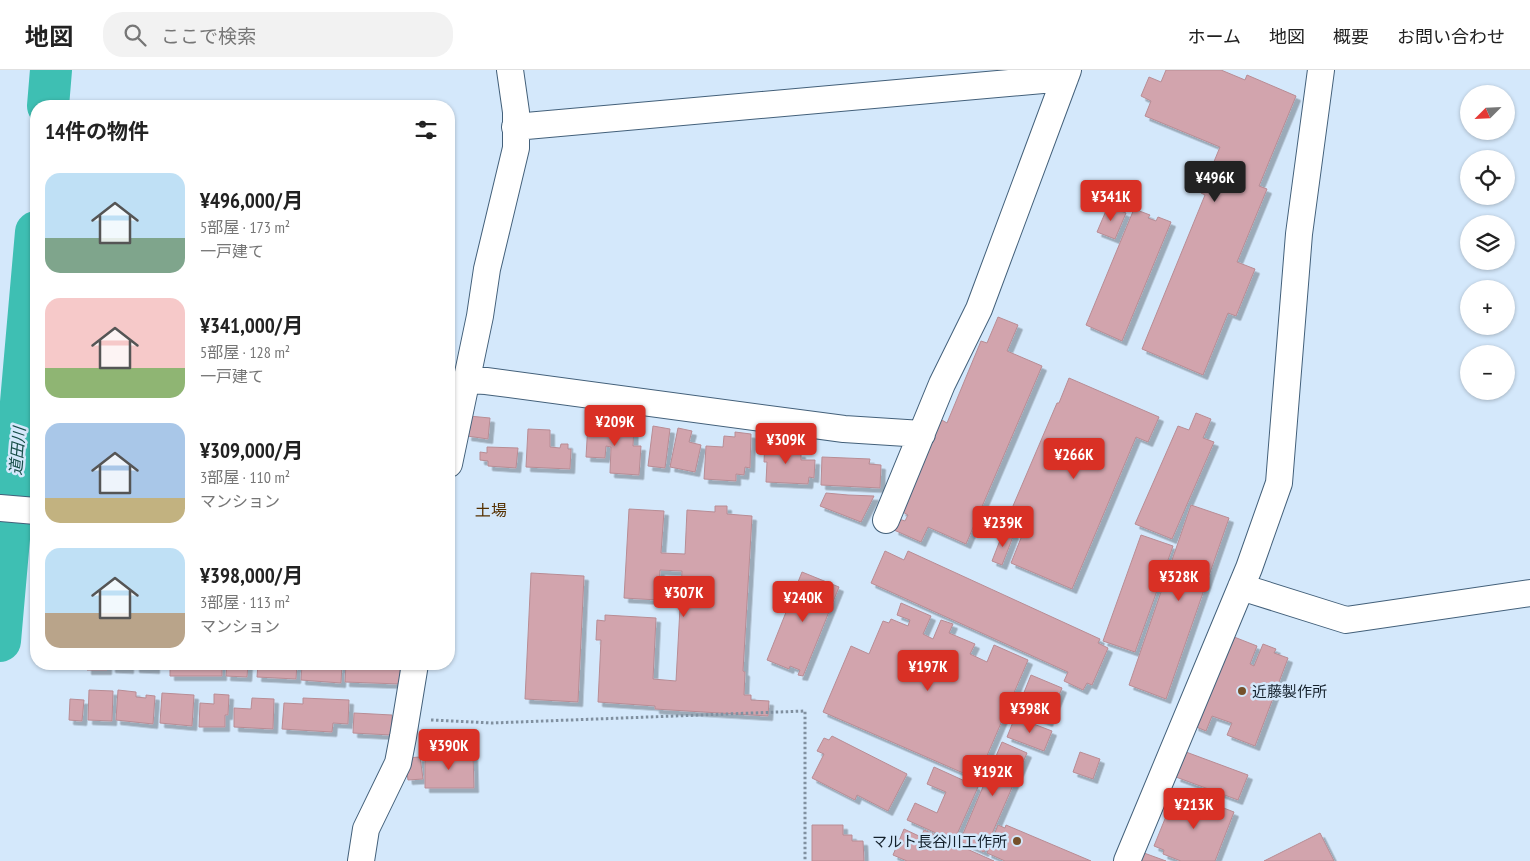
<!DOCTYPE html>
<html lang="ja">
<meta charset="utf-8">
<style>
:root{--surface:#fff;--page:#f2f2f2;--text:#222;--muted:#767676;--line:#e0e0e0;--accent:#d93025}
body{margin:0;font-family:"PT Sans Narrow","Noto Sans JP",sans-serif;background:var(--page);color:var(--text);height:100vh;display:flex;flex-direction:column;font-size:19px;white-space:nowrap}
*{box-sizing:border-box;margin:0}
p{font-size:16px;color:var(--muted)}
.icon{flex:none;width:28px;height:28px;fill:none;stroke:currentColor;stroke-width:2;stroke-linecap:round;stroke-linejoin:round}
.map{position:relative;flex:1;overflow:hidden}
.sheet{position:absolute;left:30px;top:30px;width:425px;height:570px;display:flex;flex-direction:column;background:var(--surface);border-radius:20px;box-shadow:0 1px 4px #0004}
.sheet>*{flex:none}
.needle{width:32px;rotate:246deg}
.tools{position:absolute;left:1460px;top:15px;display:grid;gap:10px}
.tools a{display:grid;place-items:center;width:55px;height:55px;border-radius:50%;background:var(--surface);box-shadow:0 1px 4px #0004;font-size:25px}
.price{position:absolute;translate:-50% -42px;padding:0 11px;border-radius:5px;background:var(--accent);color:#fff;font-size:16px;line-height:32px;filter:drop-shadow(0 1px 2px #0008)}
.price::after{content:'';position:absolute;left:50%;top:30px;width:15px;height:11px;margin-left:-8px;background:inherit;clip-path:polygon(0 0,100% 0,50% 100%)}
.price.current{background:#222;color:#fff}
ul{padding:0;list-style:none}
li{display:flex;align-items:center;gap:15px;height:125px;padding:0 15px}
li span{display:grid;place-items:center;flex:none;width:140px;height:100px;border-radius:15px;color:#555}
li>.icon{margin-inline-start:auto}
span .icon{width:60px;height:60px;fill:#fffc;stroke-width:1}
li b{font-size:21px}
h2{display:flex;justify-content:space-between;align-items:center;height:60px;padding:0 15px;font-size:21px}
header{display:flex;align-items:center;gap:30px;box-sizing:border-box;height:70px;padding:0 25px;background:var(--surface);border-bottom:1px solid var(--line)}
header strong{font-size:24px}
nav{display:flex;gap:28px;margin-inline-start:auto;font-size:18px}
.search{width:350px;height:45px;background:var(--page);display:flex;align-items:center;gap:12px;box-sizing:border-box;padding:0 18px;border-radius:20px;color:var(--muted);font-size:19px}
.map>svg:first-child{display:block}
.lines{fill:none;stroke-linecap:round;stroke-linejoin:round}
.river{stroke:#3ebfb3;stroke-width:42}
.building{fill:#d2a4ad;stroke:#b88c94;filter:url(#shadow)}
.street-casing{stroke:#43607a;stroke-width:28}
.path{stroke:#8090a0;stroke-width:3;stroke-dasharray:2.5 2.5;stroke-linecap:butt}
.street{stroke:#fff;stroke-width:26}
.poi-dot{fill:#75512b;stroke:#d4e8fb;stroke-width:2}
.labels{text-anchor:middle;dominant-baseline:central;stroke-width:5;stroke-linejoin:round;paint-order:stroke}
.poi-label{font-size:15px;fill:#14202b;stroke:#d4e8fb;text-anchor:start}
.water-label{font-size:16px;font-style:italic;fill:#164d47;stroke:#d4e8fb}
.neighbourhood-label{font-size:16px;fill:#553000;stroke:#d4e8fb}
</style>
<header>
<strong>地図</strong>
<div class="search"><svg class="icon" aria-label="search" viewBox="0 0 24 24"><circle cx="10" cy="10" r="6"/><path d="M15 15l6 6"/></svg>ここで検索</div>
<nav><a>ホーム</a><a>地図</a><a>概要</a><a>お問い合わせ</a></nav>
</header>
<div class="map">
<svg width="1530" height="791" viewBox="0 0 1530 791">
<defs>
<filter id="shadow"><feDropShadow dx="4.5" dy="4.5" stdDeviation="0" flood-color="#0004"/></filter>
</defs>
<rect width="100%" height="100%" fill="#d4e8fb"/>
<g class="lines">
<path class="river" d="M48 36 51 0
M0 571 36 162"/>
</g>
<path class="building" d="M1166 0H1221L1245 10 1247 5 1296 26 1259 116 1267 119 1237 192 1255 199 1236 246 1228 243 1203 305 1142 279 1205 125 1201 123 1220 77 1145 46 1151 31 1141 26 1149 7 1161 12Z
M1108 136 1126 143 1115 169 1097 162Z
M1134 139 1150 145 1148 148 1156 151 1158 147 1171 152 1122 271 1086 255Z
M998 247 1018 255 1007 281 1042 296 966 474 928 457 921 472 894 460 899 449 905 451 908 445 901 441 940 349 947 353 981 271 987 273Z
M1069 308 1159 347 1148 372 1136 367 1072 519 1011 493 1025 458 1007 450 1057 333H1059Z
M1196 343 1211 349 1203 368 1214 372 1172 469 1135 454 1178 356 1189 360Z
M469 346 490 348 488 369 467 366Z
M588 353 634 357 633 376H641L639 405 610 403 611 377 606 376 605 388 586 387Z
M653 356 670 359 665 398 648 396Z
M678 358 692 361 689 372 701 375 695 402 670 397Z
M528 359 550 360V377L560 378 561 374H568V379H571L570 399 526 397Z
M735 362 751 364 750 398 745 397 744 405 736 404V411L704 409 706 376 723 377 724 366 735 367Z
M765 368 780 369 779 382 801 383V390H815L814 408 809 407 808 414 766 412 767 392H764Z
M487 377 518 378 516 398 488 396V391L480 390V382L487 383Z
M822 387 870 389 869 394 881 395 880 418 821 415Z
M826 423 848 425 874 426 861 452 820 436Z
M1191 435 1229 448 1166 629 1129 615Z
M715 436H727V444L752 446 743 601 745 602 744 625H751V630L769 631 768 646 655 639V636L598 632 601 570H596L597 550 605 551V545L656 548 653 609 676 611 682 501 660 500 658 530 624 528 629 439 664 441 661 483 685 484 687 440 715 442Z
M1004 460 1014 464 1002 495 992 491Z
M1141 465 1173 476 1135 582 1103 571Z
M885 481 904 490 908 481 1100 569 1098 573 1108 578 1092 615 1087 613 1083 620 1064 611 1068 602 871 513Z
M802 502 839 517 803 606 798 605 800 600 790 596 789 599 767 590Z
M531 503 584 506 578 632 525 629Z
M901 533 931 546 923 564 933 569 941 550 953 554 949 563 975 574 970 584 987 592 994 575 1028 590 977 709 823 642 851 576 869 584 883 551 889 553 891 549 908 556 910 550 897 545Z
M1229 565 1257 576 1250 594 1254 596 1263 574 1276 579 1274 583 1288 588 1255 676 1227 665 1232 653 1212 646 1206 661 1194 656Z
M87 594H107V600H87Z
M111 594H129V599L111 598Z
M135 594H155V599L135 598Z
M170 594H222V606H170Z
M227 594H248L247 607 226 606Z
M258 594H297L296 609 257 607Z
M302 594H342L341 613 301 610Z
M346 594H385V595L400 596V614L345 612Z
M1031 605 1062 618 1048 652 1017 640Z
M89 620 113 621 112 651 88 650Z
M118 620 136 622V627L146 628V625L155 626 153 654 116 650Z
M162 623 194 625 192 656 160 653Z
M214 624 229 625 228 645H225V657H199L200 633 214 634Z
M252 628 274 629 273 659 234 657V638L251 639Z
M303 628 349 630 348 654 333 653 332 662 282 659 284 633 303 634Z
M70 629 84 630 82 651 69 650Z
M354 643 392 645 391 665 353 663Z
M1015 647 1052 661 1044 681 1007 667Z
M832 666 907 704 888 741 857 725 855 730 812 708 824 684 817 681 824 668 829 670Z
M1002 672 1027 683 984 782 960 771Z
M1080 682 1100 689 1093 709 1073 702Z
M1186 682 1248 705 1238 730 1176 707Z
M425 683H473L474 718H425Z
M420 687 423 709 408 710 405 688Z
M934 697 978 717 954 771 907 750 915 733 937 743 946 722 927 714Z
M1185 723 1234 742 1215 791H1181L1163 784 1164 780 1154 776 1175 724 1183 727Z
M812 755H843V765H852V771H863L864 791H812Z
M998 755 1005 758 1006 755 1091 791H1005L987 783Z
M904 759 921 767 924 760 994 791H907L893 785Z
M1320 763 1334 791H1264Z
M1144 783 1166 791H1141Z"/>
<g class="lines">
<defs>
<path id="street" d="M515 57 1065 8
M467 310 486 311 844 359 922 364
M449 394 480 246 487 199 516 78V42L510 0
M0 438 36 441
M886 450 942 314 979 239 1068 0
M1241 517 1346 550 1530 523
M361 791 366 759 398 693 403 667 415 594
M1127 791 1249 498 1279 413 1299 164 1321 0"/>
</defs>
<use href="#street" class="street-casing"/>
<path class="path" d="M431 650 492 653 805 641V791"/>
<use href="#street" class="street"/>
</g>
<g class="poi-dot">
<circle cx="1242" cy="621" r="5"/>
<circle cx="1017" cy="771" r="5"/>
</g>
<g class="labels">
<g class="poi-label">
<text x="1252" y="621">近藤製作所</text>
<text x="1007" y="771" text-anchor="end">マルト長谷川工作所</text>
</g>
<g class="water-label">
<text transform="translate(17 381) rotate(-85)">道田川</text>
</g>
<g class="neighbourhood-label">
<text x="491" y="440">土場</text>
</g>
</g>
</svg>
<div class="tools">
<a><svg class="needle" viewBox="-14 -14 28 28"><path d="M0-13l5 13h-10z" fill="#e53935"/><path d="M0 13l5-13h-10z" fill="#767676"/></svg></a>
<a><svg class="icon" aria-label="locate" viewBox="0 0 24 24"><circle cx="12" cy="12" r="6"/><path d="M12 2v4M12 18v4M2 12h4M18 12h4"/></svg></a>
<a><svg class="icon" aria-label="layers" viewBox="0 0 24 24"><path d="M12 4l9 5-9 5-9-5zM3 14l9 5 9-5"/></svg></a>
<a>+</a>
<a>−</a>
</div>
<b class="price current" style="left:1215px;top:133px">¥496K</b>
<b class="price" style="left:1111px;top:152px">¥341K</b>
<b class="price" style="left:615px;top:377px">¥209K</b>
<b class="price" style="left:786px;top:395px">¥309K</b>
<b class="price" style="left:1074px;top:410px">¥266K</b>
<b class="price" style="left:1003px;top:478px">¥239K</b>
<b class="price" style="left:1179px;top:532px">¥328K</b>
<b class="price" style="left:684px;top:548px">¥307K</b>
<b class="price" style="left:803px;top:553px">¥240K</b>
<b class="price" style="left:928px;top:622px">¥197K</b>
<b class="price" style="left:1030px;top:664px">¥398K</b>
<b class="price" style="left:449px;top:701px">¥390K</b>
<b class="price" style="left:993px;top:727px">¥192K</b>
<b class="price" style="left:1194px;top:760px">¥213K</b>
<section class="sheet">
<h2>14件の物件<svg class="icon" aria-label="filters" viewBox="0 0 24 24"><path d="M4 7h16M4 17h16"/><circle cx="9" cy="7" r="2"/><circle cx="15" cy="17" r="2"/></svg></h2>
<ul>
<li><span style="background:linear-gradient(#bfe0f5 65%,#7fa58c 0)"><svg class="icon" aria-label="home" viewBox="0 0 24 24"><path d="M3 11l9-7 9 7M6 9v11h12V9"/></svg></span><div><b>¥496,000/月</b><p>5部屋 · 173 m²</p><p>一戸建て</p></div></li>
<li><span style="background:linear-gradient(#f6c9c9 70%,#8fb573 0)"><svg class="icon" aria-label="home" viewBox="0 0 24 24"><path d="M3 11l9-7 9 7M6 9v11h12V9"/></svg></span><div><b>¥341,000/月</b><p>5部屋 · 128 m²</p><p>一戸建て</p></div></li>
<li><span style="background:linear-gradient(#a9c7e8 75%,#c2b280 0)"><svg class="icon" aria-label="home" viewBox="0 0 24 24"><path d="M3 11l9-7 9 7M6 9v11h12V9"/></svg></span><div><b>¥309,000/月</b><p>3部屋 · 110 m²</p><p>マンション</p></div></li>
<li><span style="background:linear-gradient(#bfe0f5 65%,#b9a48a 0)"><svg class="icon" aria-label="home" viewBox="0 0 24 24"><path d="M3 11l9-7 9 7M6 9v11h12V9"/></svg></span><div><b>¥398,000/月</b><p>3部屋 · 113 m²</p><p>マンション</p></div></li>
</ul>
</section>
</div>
